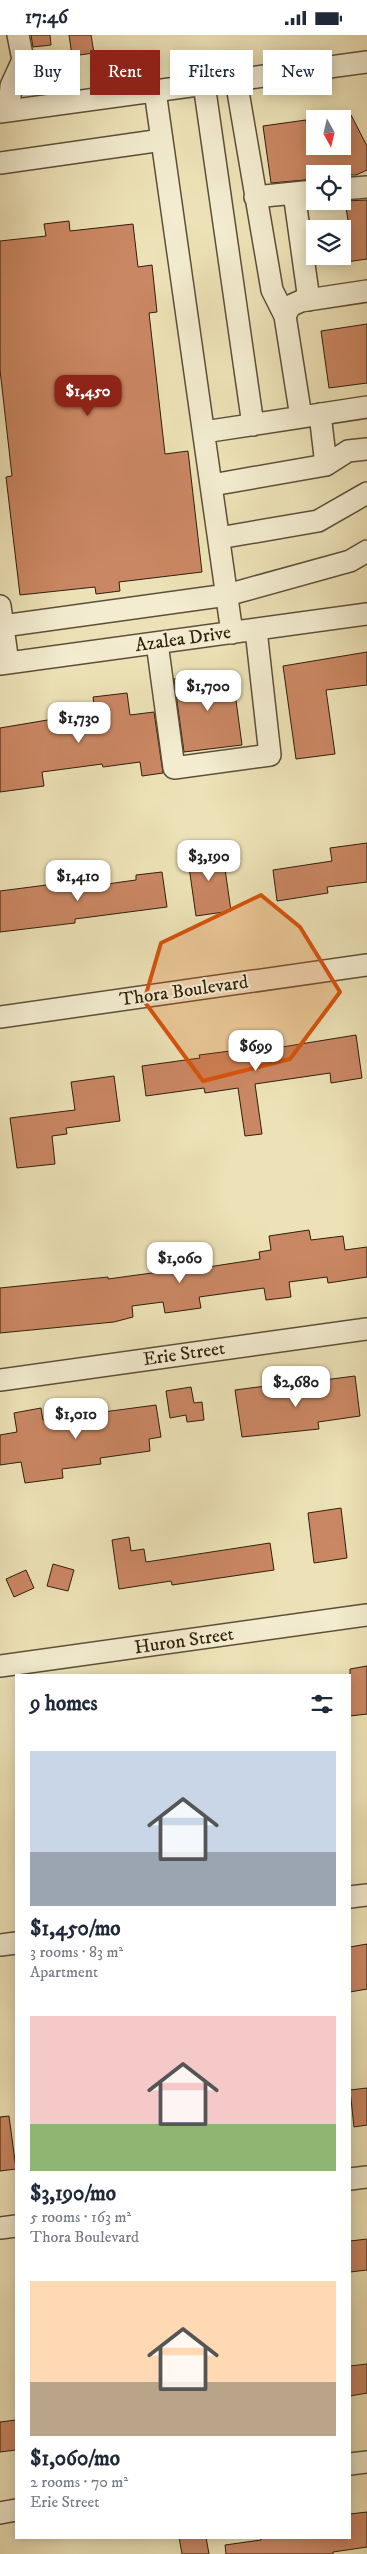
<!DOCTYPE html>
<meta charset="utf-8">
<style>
:root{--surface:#fff;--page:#f2f2f3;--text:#1f2937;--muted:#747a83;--accent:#8f2418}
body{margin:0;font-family:"IM FELL DW Pica",serif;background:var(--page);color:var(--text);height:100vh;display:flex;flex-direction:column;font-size:19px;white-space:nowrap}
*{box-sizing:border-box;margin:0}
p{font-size:16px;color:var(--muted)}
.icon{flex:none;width:28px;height:28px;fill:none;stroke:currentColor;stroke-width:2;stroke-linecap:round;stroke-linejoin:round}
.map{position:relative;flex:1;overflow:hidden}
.drawer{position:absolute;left:15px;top:1639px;width:336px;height:865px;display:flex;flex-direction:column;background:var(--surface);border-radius:0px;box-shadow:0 2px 12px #0003}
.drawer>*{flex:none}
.banner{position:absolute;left:15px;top:15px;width:338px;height:45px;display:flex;gap:10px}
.needle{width:32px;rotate:172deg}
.buttons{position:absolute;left:306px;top:75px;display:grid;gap:10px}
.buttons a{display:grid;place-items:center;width:45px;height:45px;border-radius:0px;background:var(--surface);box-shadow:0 2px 12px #0003;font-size:25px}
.price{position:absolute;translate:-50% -42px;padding:0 11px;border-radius:10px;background:#fff;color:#222;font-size:16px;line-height:32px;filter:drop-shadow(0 1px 2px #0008)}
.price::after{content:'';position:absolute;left:50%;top:30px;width:15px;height:11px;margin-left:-8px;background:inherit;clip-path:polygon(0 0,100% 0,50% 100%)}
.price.selected{background:var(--accent);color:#fff}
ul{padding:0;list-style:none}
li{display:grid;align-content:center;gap:10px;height:265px;padding:0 15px}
li span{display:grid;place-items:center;height:155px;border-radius:0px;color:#555}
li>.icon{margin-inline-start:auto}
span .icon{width:90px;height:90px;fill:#fffc;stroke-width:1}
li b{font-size:21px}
h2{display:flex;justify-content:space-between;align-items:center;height:60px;padding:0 15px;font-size:21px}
.chip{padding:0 18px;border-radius:0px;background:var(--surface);box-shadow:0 2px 12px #0003;font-size:18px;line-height:45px}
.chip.selected{background:var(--accent);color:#fff}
.status{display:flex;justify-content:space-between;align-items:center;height:35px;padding:0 25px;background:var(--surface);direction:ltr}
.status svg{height:14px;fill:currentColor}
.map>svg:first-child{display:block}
.building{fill:#ca8763;stroke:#2f1e0d}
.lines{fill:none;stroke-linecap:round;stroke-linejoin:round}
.minor-casing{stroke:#5e4f38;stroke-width:24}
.minor{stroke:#f3ecd0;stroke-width:21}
.marked{fill:#d6530c;fill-opacity:0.2;stroke:#d6530c;stroke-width:4;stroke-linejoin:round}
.labels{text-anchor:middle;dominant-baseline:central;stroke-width:4;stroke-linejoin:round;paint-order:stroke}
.street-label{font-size:19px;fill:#2f1e0d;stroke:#f3ecd0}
</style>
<div class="status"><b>17:46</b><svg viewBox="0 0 49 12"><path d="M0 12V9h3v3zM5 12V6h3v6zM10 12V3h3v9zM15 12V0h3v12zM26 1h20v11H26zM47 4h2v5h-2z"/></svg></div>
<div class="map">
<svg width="367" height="2519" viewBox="0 0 367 2519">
<rect width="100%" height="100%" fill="#ede2b7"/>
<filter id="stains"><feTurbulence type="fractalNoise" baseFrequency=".004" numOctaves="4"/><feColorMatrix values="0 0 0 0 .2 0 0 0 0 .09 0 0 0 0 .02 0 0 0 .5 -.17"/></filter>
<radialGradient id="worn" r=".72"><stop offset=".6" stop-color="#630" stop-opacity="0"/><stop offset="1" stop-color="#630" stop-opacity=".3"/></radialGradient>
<path class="building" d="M31 0H50L51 10 33 12Z
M69 0H91L94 18 72 21Z
M351 80 367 111V135L356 140 315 139V144L271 148 263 91 306 85 308 101 315 98V111H342V84Z
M367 165V224L346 227 342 215V194H338L349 192 345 166Z
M69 186 70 196 133 189 138 232 152 230 157 277 149 278 165 419 188 416 202 537 119 547 120 556 96 559 95 552 20 560 6 442 12 441 0 335V206L46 201 44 189Z
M367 289V348L329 353 321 296Z
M367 617V650L326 655 335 719 296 724 283 631Z
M232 636 242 710 184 717 174 644Z
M127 658 130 680 154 677 163 738 142 741 140 727 103 732 102 729 42 737 44 751 0 757V693L95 677 93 662Z
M367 808V847L327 852 328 858 277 866 273 835 332 826 330 813Z
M222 813 231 876 196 881 187 818Z
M162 837 167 872 75 884V888L0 897V856L70 847 71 854 136 845V840Z
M356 1000 362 1043 331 1048 330 1038 255 1049 262 1099 245 1101 238 1053 205 1058 204 1053 146 1061 142 1031 200 1023 199 1020 238 1015 239 1019Z
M114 1041 120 1086 66 1093 67 1099 52 1101 55 1129 17 1133 10 1083 75 1075 71 1047Z
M309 1195 311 1205 343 1201 345 1215 367 1212V1242L328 1248 327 1242 289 1247 291 1262 266 1265 264 1253 199 1262 201 1273 165 1278 163 1267 132 1271 133 1282 114 1287 0 1298V1253L108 1242V1244L159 1237 156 1218 192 1213 195 1234 260 1224 259 1217 271 1215 269 1201Z
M355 1341 360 1381 318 1387 319 1394 242 1402 235 1355 266 1351 267 1361 324 1352V1345Z
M191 1352 194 1368 202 1367 204 1385 187 1387 186 1380 170 1383 166 1356Z
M156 1370 161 1402 149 1404 150 1416 100 1423 101 1429 62 1434 63 1443 25 1448 21 1427 0 1430V1400L17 1397 14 1378 41 1373 43 1385Z
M341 1473 347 1523 314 1528 308 1478Z
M129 1502 131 1516 144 1514 146 1527 270 1508 274 1535 172 1550 171 1546 119 1554 112 1505Z
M53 1529 74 1535 68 1556 47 1551Z
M26 1535 34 1553 14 1562 6 1544Z
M367 1631V1679L350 1681V1634Z
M367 1909V1954L350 1957V1912Z
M367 2053V2090L354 2092 350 2055Z
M9 2081 16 2134 0 2136V2082Z
M367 2204V2235L350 2237V2206Z
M367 2329V2358L350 2361V2331Z
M16 2385V2415L0 2417V2387Z
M367 2477V2512L333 2517V2519H226L225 2510 261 2505V2502H350V2479Z
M179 2502H206L209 2519H182Z"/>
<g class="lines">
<defs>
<path id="minor" d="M23 25C48 38 55 40 66 68
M236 45 272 255 285 281
M204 49 253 390
M155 56 232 598
M9 75 11 51 23 25 18 0
M0 77 367 27
M0 128 162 105
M342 154 367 152
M255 162 294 158
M309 265 294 158 315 156
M320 379 326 430
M301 382 285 281 290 271 301 266 367 256
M204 397 367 372
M212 450 326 430 348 416 367 414
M219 503 318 486 367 458
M0 571 8 628
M3 591 227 560 350 526 367 516
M157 608 174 733 270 720 256 595
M0 629 367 579
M0 982 367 930
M0 1345 367 1294
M0 1631 367 1580
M350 1862 367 1860
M0 1910 16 1908
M350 2144 367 2142
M0 2193 16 2191
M350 2429 367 2427
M0 2478 16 2475"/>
</defs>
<use href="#minor" class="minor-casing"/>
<use href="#minor" class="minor"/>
</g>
<path class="marked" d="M261 860 300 892 340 957 290 1024 203 1046 144 966 161 908Z"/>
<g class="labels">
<g class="street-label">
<text transform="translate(183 604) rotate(-8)">Azalea Drive</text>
<text transform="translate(184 956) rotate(-8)">Thora Boulevard</text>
<text transform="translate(184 1319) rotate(-8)">Erie Street</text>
<text transform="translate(184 1606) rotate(-8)">Huron Street</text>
</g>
</g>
<rect width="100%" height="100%" filter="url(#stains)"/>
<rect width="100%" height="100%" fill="url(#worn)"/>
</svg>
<div class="buttons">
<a><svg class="needle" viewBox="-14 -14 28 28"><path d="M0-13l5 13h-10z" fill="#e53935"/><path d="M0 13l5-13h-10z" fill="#747a83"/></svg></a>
<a><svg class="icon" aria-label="locate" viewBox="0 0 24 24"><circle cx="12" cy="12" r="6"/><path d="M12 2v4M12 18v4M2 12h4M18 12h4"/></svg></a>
<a><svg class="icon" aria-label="layers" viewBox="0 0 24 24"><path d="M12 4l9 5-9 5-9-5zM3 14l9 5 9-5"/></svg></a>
</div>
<b class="price selected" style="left:88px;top:382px">$1,450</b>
<b class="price" style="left:208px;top:677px">$1,700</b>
<b class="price" style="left:79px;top:709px">$1,730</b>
<b class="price" style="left:209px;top:847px">$3,190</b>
<b class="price" style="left:78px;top:867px">$1,410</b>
<b class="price" style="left:256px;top:1037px">$699</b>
<b class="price" style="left:180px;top:1249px">$1,060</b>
<b class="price" style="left:296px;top:1373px">$2,680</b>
<b class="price" style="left:76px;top:1405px">$1,010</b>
<div class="banner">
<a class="chip">Buy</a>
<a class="chip selected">Rent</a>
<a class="chip">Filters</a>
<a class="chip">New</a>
</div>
<section class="drawer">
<h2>9 homes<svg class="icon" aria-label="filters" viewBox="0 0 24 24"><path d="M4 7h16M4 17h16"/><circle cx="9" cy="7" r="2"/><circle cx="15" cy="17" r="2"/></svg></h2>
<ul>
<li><span style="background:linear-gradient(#c9d6e8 65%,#9aa5b1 0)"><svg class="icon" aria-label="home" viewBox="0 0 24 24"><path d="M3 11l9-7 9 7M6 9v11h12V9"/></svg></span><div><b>$1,450/mo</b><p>3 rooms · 83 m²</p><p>Apartment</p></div></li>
<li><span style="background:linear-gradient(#f6c9c9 70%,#8fb573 0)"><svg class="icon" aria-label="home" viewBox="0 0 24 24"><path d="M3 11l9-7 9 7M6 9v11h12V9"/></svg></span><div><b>$3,190/mo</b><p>5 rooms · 163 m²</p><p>Thora Boulevard</p></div></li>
<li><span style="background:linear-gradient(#ffd9b3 65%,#b9a48a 0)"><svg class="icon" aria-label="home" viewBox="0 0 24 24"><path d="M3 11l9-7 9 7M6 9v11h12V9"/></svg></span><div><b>$1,060/mo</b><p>2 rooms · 70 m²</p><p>Erie Street</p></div></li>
</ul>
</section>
</div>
